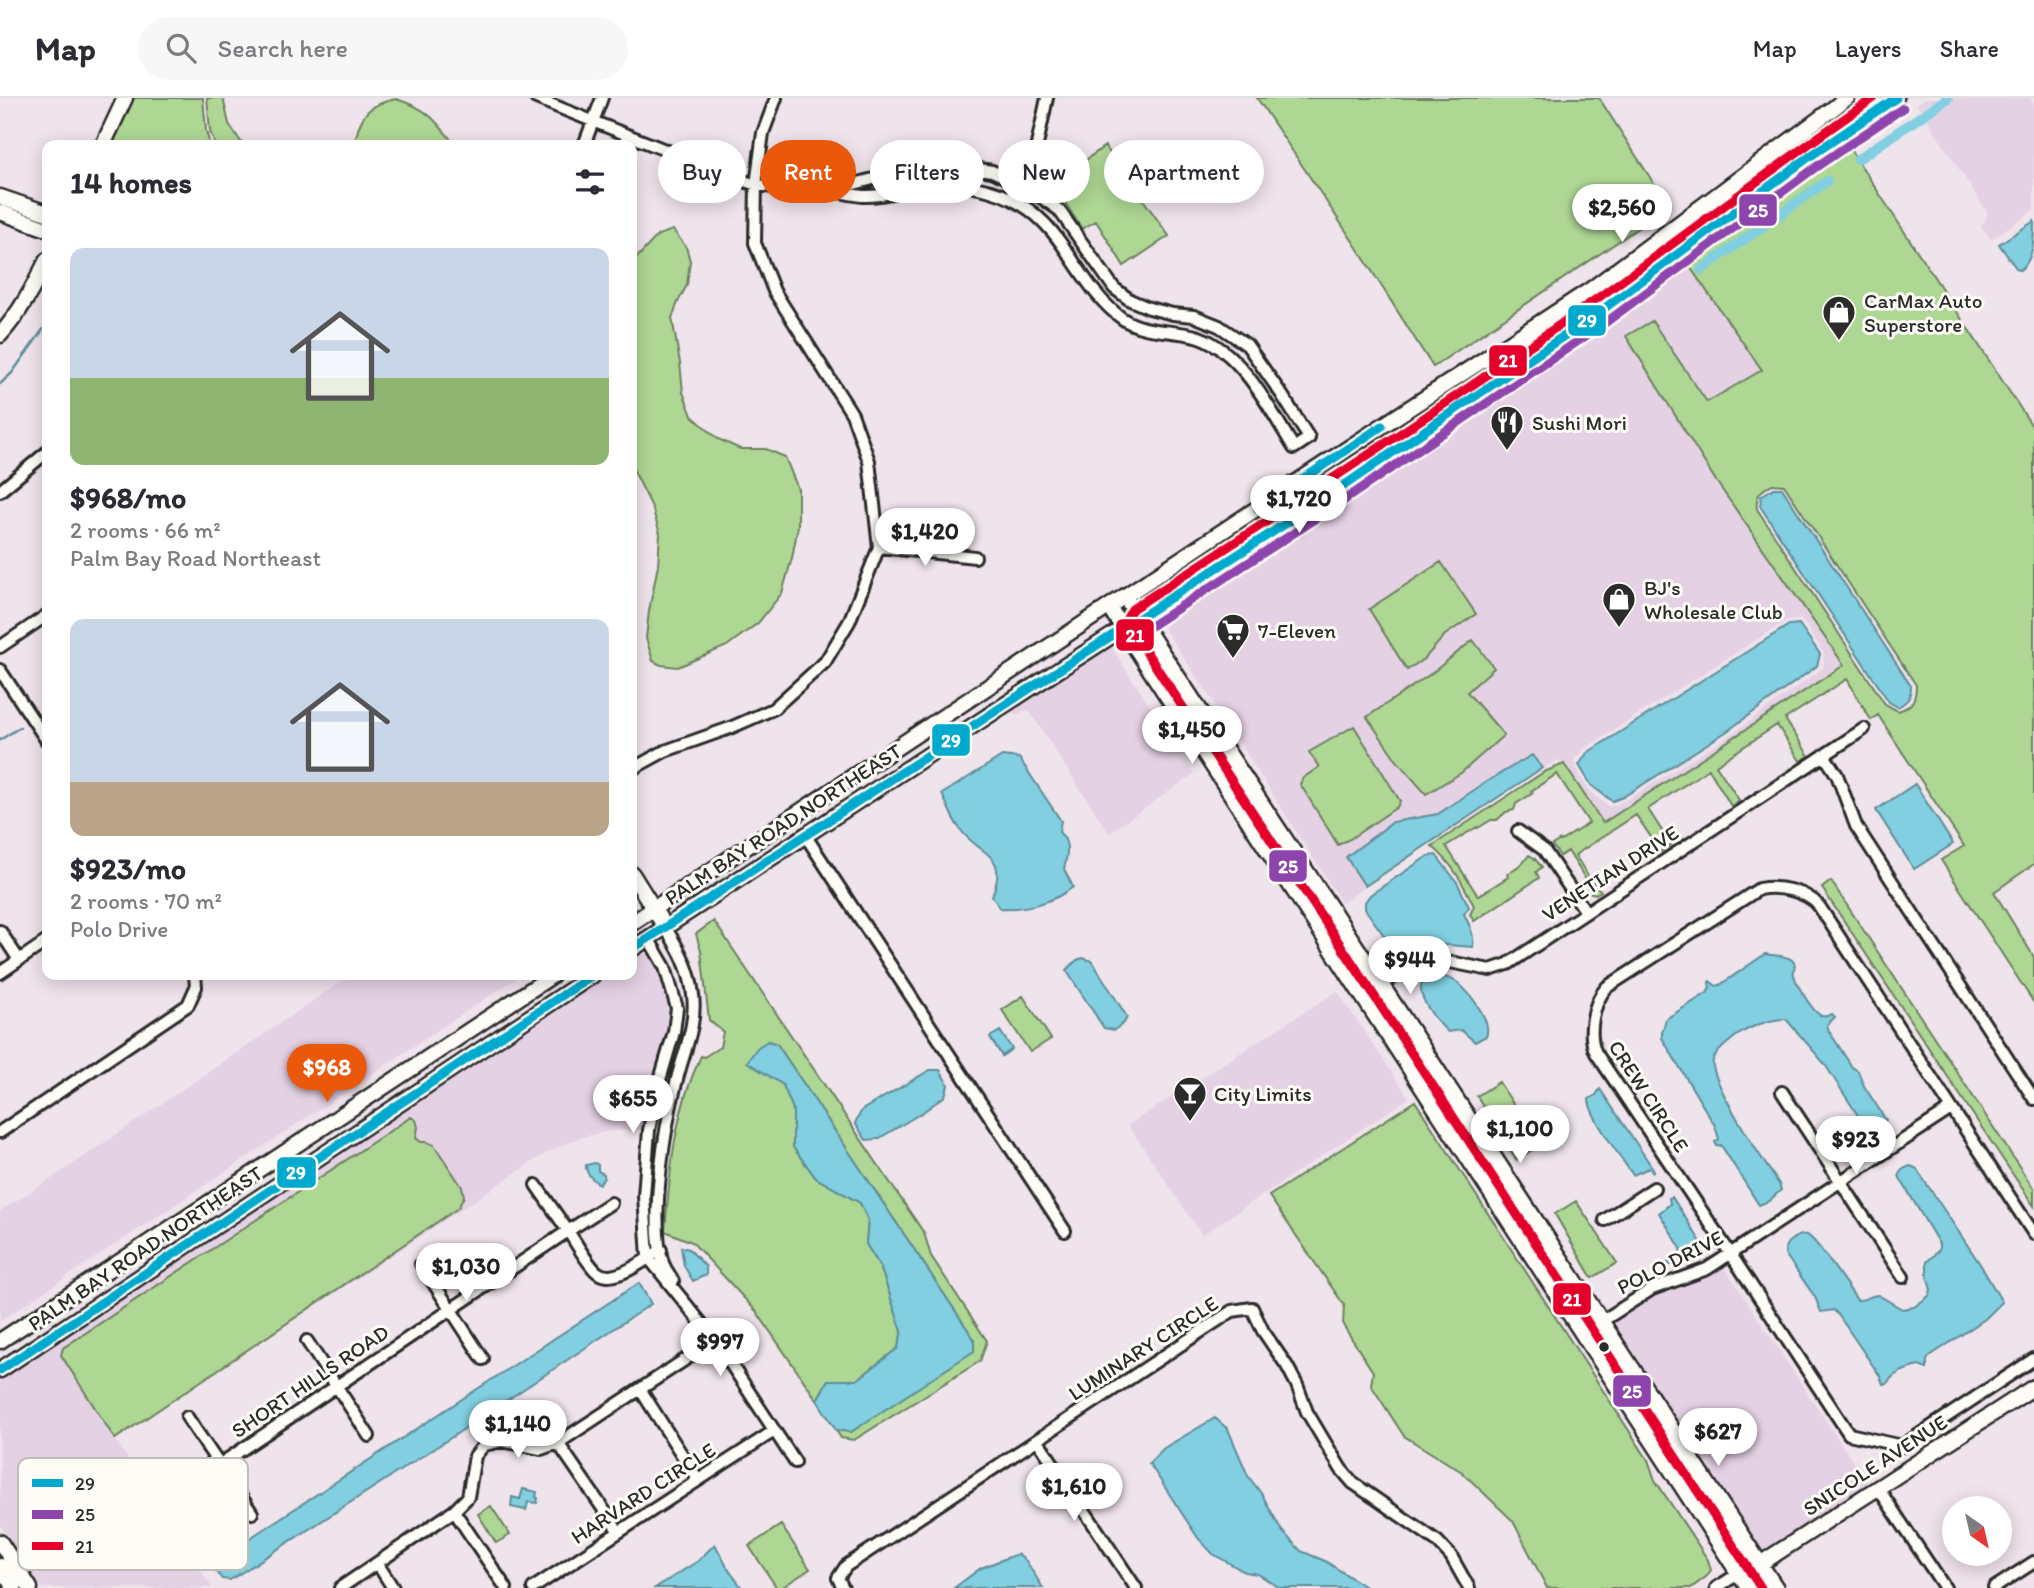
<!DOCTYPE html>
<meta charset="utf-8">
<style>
:root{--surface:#fff;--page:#f7f7f7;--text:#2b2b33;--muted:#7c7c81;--line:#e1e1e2;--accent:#ea580c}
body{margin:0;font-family:Itim,sans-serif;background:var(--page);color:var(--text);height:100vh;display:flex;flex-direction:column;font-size:26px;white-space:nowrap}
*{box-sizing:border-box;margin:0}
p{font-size:23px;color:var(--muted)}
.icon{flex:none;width:38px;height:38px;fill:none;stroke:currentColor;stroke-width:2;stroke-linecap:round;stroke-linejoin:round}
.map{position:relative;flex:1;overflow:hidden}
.drawer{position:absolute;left:42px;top:42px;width:595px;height:840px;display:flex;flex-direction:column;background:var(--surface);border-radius:14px;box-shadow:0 4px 18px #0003}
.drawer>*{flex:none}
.top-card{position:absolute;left:658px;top:42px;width:665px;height:63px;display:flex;gap:14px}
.needle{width:46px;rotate:146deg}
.tools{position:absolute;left:1942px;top:1398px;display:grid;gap:14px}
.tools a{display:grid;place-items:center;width:70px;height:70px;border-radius:50%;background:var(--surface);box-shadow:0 4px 18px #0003;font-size:35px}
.price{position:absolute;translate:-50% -60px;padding:0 16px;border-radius:24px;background:#fff;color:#222;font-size:23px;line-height:46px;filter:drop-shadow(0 2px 4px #0008)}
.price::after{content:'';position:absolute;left:50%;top:42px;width:21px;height:16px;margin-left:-10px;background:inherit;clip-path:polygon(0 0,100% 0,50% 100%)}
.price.current{background:var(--accent);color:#fff}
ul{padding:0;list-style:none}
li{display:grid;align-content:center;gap:14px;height:371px;padding:0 28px}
li span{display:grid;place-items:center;height:217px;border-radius:14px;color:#555}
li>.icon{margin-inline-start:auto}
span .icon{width:126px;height:126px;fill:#fffc;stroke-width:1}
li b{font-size:30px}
h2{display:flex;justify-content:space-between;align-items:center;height:84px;padding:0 28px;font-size:30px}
.tag{padding:0 24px;border-radius:32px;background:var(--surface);box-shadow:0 4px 18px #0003;font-size:24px;line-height:63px}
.tag.current{background:var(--accent);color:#fff}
header{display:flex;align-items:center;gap:42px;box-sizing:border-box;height:98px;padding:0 35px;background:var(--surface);border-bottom:2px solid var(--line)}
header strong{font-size:33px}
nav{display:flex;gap:38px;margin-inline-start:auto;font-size:24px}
.search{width:490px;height:63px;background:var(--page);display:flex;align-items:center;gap:18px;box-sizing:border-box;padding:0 24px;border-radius:38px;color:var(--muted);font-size:26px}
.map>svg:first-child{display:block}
.built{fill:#e5d1e4;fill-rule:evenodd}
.green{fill:#aed794;stroke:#6c8160;stroke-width:2;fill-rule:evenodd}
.water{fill:#81cfe0;stroke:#5f8d98;stroke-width:2}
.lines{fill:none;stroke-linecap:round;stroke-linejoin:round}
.stream{stroke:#5f8d98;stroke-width:2.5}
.canal{stroke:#81cfe0;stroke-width:10}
.street-casing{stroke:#2b2b2b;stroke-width:16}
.secondary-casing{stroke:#2b2b2b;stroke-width:19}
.street{stroke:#fdfcf7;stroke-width:10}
.secondary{stroke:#fdfcf7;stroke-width:14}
.bus-1-casing{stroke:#fdfcf7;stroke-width:14}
.bus-2-casing{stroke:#fdfcf7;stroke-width:14}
.bus-3-casing{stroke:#fdfcf7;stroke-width:14}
.bus-1{stroke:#00a9ce;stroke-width:9}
.bus-2{stroke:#8e44ad;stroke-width:9}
.bus-3{stroke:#e4002b;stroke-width:9}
.bus-dot{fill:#2b2b2b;stroke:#fdfcf7;stroke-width:2.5}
.labels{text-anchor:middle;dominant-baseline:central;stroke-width:6;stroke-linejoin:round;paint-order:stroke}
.poi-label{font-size:21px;fill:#2b2b2b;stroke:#fdfcf7;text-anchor:start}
.street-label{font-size:21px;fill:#2b2b2b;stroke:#fdfcf7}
.key{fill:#fdfcf7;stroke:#bebdba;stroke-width:2}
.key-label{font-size:19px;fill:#2b2b2b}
.line-badge{stroke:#fdfcf7;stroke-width:2.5}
.badge-label{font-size:19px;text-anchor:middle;font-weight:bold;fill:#fff}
</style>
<header>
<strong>Map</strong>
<div class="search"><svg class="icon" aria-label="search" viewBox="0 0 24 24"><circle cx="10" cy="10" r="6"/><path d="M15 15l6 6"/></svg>Search here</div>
<nav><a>Map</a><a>Layers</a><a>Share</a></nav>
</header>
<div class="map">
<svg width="2034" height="1490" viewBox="0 0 2034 1490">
<rect width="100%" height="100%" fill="#efe3ec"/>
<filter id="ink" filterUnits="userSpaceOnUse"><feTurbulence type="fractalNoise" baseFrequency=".0143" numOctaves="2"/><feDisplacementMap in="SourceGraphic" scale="14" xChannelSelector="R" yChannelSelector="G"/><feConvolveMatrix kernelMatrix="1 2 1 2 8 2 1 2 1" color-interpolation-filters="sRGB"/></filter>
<g filter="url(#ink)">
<path class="built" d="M1926 0H2030L2034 6V112L1991 141 1981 128 1987 120V114L1917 6Z
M1683 159 1762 272 1707 304 1652 223 1716 383 1844 567 1603 725 1559 662 1542 670 1531 658 1486 684 1438 716 1393 724 1347 759 1365 788 1367 787 1342 805 1211 600 1155 517ZM1799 521 1803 523 1824 555 1823 570 1729 638 1625 703 1610 709 1595 698 1587 689 1576 669 1574 661 1580 657 1584 651 1786 523ZM1473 542 1494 570 1466 594 1432 575Z
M1109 546 1194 676 1109 735 1030 614 1025 612 1016 617 1010 610Z
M635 855 648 856 665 869 677 910 649 1032 609 1033 578 1040 543 1057 115 1341 212 1490H42L0 1427V1281L602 877H632V857Z
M351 877H521L0 1223V1113L54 1079Z
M1337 893 1409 1000 1202 1137 1128 1027Z
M1723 1167 1869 1388 1764 1457 1613 1222 1654 1196Z"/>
<path class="green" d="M133 0H203L206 33 210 47H112Z
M207 0H223L229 26 243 47H215L210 33Z
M1257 0H1599L1669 109 1433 269 1356 148Z
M396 1C427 10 436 22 455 47H354C361 18 365 7 396 1Z
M1105 48 1169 138 1124 168 1096 123 1082 131 1053 86Z
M1850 51 2034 331V766L1994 794 2034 859V905L1941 762 1964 748 1878 617 1871 622 1847 581 1785 621 1809 658 1800 663 1777 627 1716 667 1739 702 1731 708 1709 671 1648 711 1671 747 1661 754 1636 717 1575 757 1591 783 1601 793 1596 796 1583 793 1581 789 1588 785 1568 753 1560 758 1552 747 1560 742 1561 743 1589 725 1557 676 1531 693 1533 695 1516 706 1514 712 1506 714 1497 722H1491L1478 730 1477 729 1446 748 1478 798 1508 779 1507 776 1523 765 1529 757 1534 760 1542 769 1536 774 1539 780 1474 823 1470 817 1474 808C1463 785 1452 765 1432 748L1544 674 1564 666 1603 725 1844 567 1716 383 1626 238 1652 223 1707 304 1762 272 1683 159ZM1772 386 1784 387 1916 587C1916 602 1912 609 1898 613L1885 606 1757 411C1755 396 1761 393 1772 386Z
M673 132 686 149 690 163 687 187 678 204 672 220 680 265 683 294 692 318 718 341 740 351H766L785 359 798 391V428L792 460 782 495 758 525 727 548 678 569 661 567 653 563 646 540 649 513 658 467 660 436 652 409 632 369V165L658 137Z
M1441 464 1476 516 1445 537 1425 560 1407 572 1369 511Z
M1473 542 1494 570 1467 594 1504 637 1461 675 1426 696 1397 663 1367 619 1432 575Z
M1354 628 1400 703 1397 709 1350 741 1338 747 1300 686 1303 680 1319 669 1309 654Z
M1831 783 2034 1091V1108L1822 790Z
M714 823 924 1135 931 1158 987 1243 980 1263 854 1342 841 1340 836 1332 851 1334 973 1253 974 1241 777 946 768 943 748 964 783 986 793 1011V1049L816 1080 860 1105 868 1122 866 1146 880 1168 902 1233 898 1250 857 1282H828L817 1302 756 1213 692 1144 665 1133C670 1073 674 1014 701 958L704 959 720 949 723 934 709 922 701 853 696 836Z
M1023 898 1051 941 1030 954 1002 912Z
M1499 984 1540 1047 1516 1062 1477 998Z
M1415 1003 1648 1362 1655 1382 1708 1462 1711 1472 1706 1479 1691 1490H1547L1513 1423 1462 1374 1404 1338 1371 1287 1373 1274 1343 1227 1344 1207 1269 1098Z
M411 1019 416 1022 418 1029 416 1040 421 1044H427L434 1047 462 1089 464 1098 458 1110 115 1341 61 1257 63 1250Z
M1576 1103 1617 1165 1592 1180 1555 1116Z
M491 1408 510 1437 496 1445 478 1416Z
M781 1427 810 1471 781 1490H777L749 1448Z"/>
<path class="water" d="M2034 123C2034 140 2034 162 2020 172L2016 170 1999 146Z
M1774 390H1782L1911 588C1911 600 1908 603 1898 609L1889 604 1760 408 1761 398Z
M1799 526 1820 556 1817 568 1726 634 1623 699 1612 703 1591 687 1579 667 1587 655 1789 527Z
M1532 657 1542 670 1365 788 1346 759 1393 724 1438 716 1486 684Z
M1002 658 1019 660 1061 723 1059 734C1071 745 1067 757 1064 771L1073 789C1055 804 1024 812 1000 810L992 798C1010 754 979 758 960 731 952 721 948 708 942 696Z
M1915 686 1953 746 1914 771 1876 712Z
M1436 757 1457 784 1469 809 1464 816C1469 826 1475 838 1473 849L1433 846 1402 851 1397 850 1390 846 1365 811V804L1370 797 1428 758Z
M1765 856C1773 858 1786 857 1792 862 1798 868 1792 870 1794 877 1796 886 1813 915 1822 918 1827 919 1827 918 1832 916L1835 919 1827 927 1829 933 1852 969 1858 973 1864 988 1886 1022 1881 1030 1871 1034 1868 1033 1824 965 1786 921C1769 921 1749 929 1735 939 1728 945 1716 953 1713 962 1708 981 1766 1067 1779 1086L1781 1092 1769 1103 1759 1107 1721 1047 1717 1048 1715 1044 1719 1041 1715 1028 1662 940V935L1666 921 1707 895 1710 890 1709 884 1710 883 1716 888 1720 887Z
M1083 860 1092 863 1127 919 1124 925 1114 932 1104 930 1066 872 1077 862Z
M1431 877C1440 878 1450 879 1458 885 1469 894 1493 924 1486 938L1475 944 1461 932 1448 934C1436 923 1405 887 1431 877Z
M1000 933 1012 951 1002 958 990 939Z
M768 943 777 946 974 1241V1253L851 1334 836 1332 817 1302 828 1282H857L898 1250 902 1233 880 1168 866 1146 868 1122 860 1105 816 1080 793 1049V1011L783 987 747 964 758 949Z
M930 972H940L948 987 945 998 923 1014 878 1041 866 1042 855 1025 862 1012Z
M1600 991 1654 1072 1652 1074 1649 1070 1633 1077C1622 1061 1589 1018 1589 1001L1596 997Z
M595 1065 598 1067V1073L604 1076V1080L599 1086C593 1083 585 1074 586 1067Z
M1910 1068 1916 1070 1980 1166 2002 1204 1985 1221 1930 1258 1927 1262V1271L1919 1268C1908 1271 1893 1274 1887 1286H1883L1880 1278 1839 1218 1834 1212 1821 1214 1815 1199 1785 1156C1785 1149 1785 1146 1791 1142 1795 1139 1802 1136 1807 1137 1816 1140 1849 1191 1857 1202 1866 1203 1869 1197 1878 1197L1902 1211 1914 1209 1929 1198 1931 1192 1927 1177V1164L1939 1152V1146L1900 1080 1899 1076 1903 1071Z
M1672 1099 1704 1149 1686 1162 1670 1167 1668 1165 1682 1152 1659 1115 1670 1106 1669 1100Z
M681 1149 689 1151 706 1169V1177L693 1183 684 1168Z
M639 1185 651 1206 452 1339 230 1482 222 1481 215 1472V1463Z
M1215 1320 1228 1331 1248 1378 1261 1395 1282 1433 1301 1453 1325 1463 1367 1490H1280L1258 1476 1245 1474 1213 1456 1198 1440 1149 1365 1164 1350Z
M523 1391 537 1394 536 1399 538 1400 537 1405 528 1404 526 1412 511 1409 512 1399 520 1401Z
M715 1446 727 1469 742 1490H655L698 1463Z
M1017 1456 1026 1463 1043 1490H954L981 1470Z"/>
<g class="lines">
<path class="stream" d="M0 286 12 275 47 226
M0 642 20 629"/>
<path class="canal" d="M1858 61 1948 0
M1701 172 1827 83"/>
<defs>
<path id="street" d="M536 0C588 22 641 42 693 63 712 70 739 83 758 87 780 91 804 90 826 92 838 93 851 97 863 98 883 99 905 91 925 88 956 83 996 90 1022 107 1067 134 1080 191 1123 221 1146 236 1174 231 1199 239 1242 254 1271 313 1294 350L1309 340 1282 297 1247 247 1219 228 1194 218 1173 216 1149 210 1130 202 1114 190 1059 112 1028 90 992 73 958 68 908 72 831 92
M584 47 602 0
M1027 94 1047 0
M0 393 47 354
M879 449 975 459
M0 549 47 517
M0 572 47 643
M1824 657 1837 677 1856 728 2034 1001
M632 671 665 653 730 630 773 611 825 564 849 524 879 449 869 363 852 316 774 193 755 145 756 87 763 35 776 0
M1518 733 1544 752 1586 814
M805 737 1065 1133
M665 829C679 851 690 870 693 897 697 928 683 955 676 985 665 1028 649 1123 663 1165 665 1171 670 1177 673 1183
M0 833 19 862
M648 840 665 869 677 910 674 934 657 992 649 1032 644 1098 648 1159 715 1242 795 1364
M0 875 47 843
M1363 898 1417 864 1435 861 1490 872 1508 866 1864 631
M1782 994 1903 1179
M0 1034 188 907 196 889 195 877
M536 1087 568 1133 611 1105
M1605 1122 1654 1090
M2034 1136 1819 808C1807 793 1778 787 1759 791L1607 889C1593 904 1587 936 1596 955L1730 1155 1849 1336 1902 1348 2034 1261
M421 1166 483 1261
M1582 1236 1652 1191 1707 1171 1951 1011
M307 1243 369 1338
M640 1291 698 1382
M187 1319 252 1415
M1038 1343 1136 1490
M558 1345 619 1434
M1878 1390 1945 1490
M177 1395 568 1133C575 1143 588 1167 597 1174 613 1188 646 1161 661 1152
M454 1413 506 1490
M377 1465 393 1490
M340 1490 454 1413 468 1399 475 1358 484 1347 502 1343 541 1351 558 1345 715 1242
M533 1490 774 1333
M843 1490 838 1480 846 1468 1232 1213 1252 1210 1263 1233 1287 1268 1297 1287 1307 1314 1341 1371 1353 1385 1437 1443 1451 1458 1469 1490
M1716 1490 1738 1476 1760 1466
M1994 1490 2034 1464"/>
<path id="secondary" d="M103 47 125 0
M0 99 47 115
M0 114 47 131
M0 237C20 215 34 188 47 162
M1125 499 1381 886 1776 1490
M1109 509 1748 1490
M632 776 665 829
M632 825 1318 370 1590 192 1847 0
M632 851 1026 593 1330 397 1602 212 1809 59 1896 0
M0 1243 553 877
M0 1272 593 877
M0 1444 30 1490
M1760 1466 2034 1289
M0 1468 14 1490"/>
</defs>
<use href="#street" class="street-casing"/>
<use href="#secondary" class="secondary-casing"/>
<use href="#street" class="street"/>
<use href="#secondary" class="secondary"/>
<defs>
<path id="bus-1" d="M1258 411 1382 328
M632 851 1026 593 1330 397 1602 212 1809 59 1896 0
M0 1272 593 877"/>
<path id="bus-2" d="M1129 528 1371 893 1761 1490
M1146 531 1337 407 1609 222 1816 69 1903 10"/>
<path id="bus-3" d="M1761 1490 1371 893 1129 528 1127 520 1132 511C1288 410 1444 309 1595 202 1689 135 1779 65 1874 0"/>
</defs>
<use href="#bus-1" class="bus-1-casing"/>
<use href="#bus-2" class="bus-2-casing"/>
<use href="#bus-3" class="bus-3-casing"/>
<use href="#bus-1" class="bus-1"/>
<use href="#bus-2" class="bus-2"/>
<use href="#bus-3" class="bus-3"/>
</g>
</g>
<defs>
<symbol id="shop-pin" viewBox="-11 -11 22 30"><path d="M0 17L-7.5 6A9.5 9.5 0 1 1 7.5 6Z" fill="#2b2b2b" stroke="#fdfcf7"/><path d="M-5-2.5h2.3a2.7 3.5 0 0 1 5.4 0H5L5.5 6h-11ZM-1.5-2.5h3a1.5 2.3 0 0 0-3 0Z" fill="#fff"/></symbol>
<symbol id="restaurant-pin" viewBox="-11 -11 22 30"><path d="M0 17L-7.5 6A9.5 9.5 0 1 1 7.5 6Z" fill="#2b2b2b" stroke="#fdfcf7"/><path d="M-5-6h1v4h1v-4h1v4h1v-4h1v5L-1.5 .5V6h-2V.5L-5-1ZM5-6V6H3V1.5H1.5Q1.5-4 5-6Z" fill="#fff"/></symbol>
<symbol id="supermarket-pin" viewBox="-11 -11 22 30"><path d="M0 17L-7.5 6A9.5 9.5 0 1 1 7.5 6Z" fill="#2b2b2b" stroke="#fdfcf7"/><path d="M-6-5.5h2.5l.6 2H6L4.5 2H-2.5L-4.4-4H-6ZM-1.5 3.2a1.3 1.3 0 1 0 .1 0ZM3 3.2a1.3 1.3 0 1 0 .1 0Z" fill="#fff"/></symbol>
<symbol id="bar-pin" viewBox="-11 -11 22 30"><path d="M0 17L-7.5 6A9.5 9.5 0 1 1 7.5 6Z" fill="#2b2b2b" stroke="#fdfcf7"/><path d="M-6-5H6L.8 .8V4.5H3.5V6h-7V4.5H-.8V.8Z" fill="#fff"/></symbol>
</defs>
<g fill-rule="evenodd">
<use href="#shop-pin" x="1820" y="195" width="38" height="52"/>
<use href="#restaurant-pin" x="1488" y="305" width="38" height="52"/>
<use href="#shop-pin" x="1600" y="482" width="38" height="52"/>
<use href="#supermarket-pin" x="1214" y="513" width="38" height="52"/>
<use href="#bar-pin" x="1171" y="976" width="38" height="52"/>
</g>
<circle class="bus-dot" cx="1604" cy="1249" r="6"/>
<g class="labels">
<g class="poi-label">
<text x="1864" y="202">CarMax Auto<tspan x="1864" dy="24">Superstore</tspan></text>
<text x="1532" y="324">Sushi Mori</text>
<text x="1644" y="489">BJ's<tspan x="1644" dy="24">Wholesale Club</tspan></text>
<text x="1258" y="532">7-Eleven</text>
<text x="1214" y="995">City Limits</text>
</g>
<g class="street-label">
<text transform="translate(783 726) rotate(-33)">PALM BAY ROAD NORTHEAST</text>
<text transform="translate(1610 775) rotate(-33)">VENETIAN DRIVE</text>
<text transform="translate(1649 998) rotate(57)">CREW CIRCLE</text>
<text transform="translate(145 1150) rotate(-34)">PALM BAY ROAD NORTHEAST</text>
<text transform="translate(1670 1164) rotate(-27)">POLO DRIVE</text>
<text transform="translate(1143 1250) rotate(-33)">LUMINARY CIRCLE</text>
<text transform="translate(310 1283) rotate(-34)">SHORT HILLS ROAD</text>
<text transform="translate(1875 1367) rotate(-33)">SNICOLE AVENUE</text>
<text transform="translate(643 1395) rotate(-33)">HARVARD CIRCLE</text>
</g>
</g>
<rect x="18" y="1360" width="230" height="112" rx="10" class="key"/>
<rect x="32" y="1381" width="31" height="8" fill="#00a9ce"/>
<rect x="32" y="1412" width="31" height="9" fill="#8e44ad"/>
<rect x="32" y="1444" width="31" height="8" fill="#e4002b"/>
<g class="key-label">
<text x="75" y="1392">29</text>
<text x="75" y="1423">25</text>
<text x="75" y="1455">21</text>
</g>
<g class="line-badge">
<rect x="1738" y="95" width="40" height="34" rx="7" fill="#8e44ad"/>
<rect x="1567" y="206" width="40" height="33" rx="7" fill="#00a9ce"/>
<rect x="1488" y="246" width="40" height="33" rx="7" fill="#e4002b"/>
<rect x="1115" y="520" width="40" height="34" rx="7" fill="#e4002b"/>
<rect x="931" y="625" width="40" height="34" rx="7" fill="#00a9ce"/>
<rect x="1268" y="751" width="40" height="34" rx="7" fill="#8e44ad"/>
<rect x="276" y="1058" width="41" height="33" rx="7" fill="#00a9ce"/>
<rect x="1552" y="1184" width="40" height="34" rx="7" fill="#e4002b"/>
<rect x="1612" y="1276" width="40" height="34" rx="7" fill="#8e44ad"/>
</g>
<g class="badge-label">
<text x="1758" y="119">25</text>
<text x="1587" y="229">29</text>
<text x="1508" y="269">21</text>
<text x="1135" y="544">21</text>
<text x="951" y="649">29</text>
<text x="1288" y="775">25</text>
<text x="296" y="1081">29</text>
<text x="1572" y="1208">21</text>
<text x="1632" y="1300">25</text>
</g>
</svg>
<div class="tools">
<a><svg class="needle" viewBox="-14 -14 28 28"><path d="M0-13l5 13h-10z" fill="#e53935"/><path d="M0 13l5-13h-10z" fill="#7c7c81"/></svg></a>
</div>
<b class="price" style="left:1622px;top:146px">$2,560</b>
<b class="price" style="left:1299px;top:437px">$1,720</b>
<b class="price" style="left:925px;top:470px">$1,420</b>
<b class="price" style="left:1192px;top:668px">$1,450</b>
<b class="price" style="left:1410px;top:898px">$944</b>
<b class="price current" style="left:327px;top:1006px">$968</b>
<b class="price" style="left:633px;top:1037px">$655</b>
<b class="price" style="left:1520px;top:1067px">$1,100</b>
<b class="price" style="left:1856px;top:1078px">$923</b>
<b class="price" style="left:466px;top:1205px">$1,030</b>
<b class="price" style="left:720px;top:1280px">$997</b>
<b class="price" style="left:518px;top:1362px">$1,140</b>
<b class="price" style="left:1718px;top:1370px">$627</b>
<b class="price" style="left:1074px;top:1425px">$1,610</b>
<div class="top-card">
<a class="tag">Buy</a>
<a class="tag current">Rent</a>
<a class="tag">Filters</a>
<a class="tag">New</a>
<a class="tag">Apartment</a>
</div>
<section class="drawer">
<h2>14 homes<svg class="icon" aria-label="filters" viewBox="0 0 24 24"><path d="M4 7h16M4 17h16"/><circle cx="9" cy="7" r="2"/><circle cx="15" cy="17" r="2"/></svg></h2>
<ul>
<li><span style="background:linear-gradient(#c9d6e8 60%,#8fb573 0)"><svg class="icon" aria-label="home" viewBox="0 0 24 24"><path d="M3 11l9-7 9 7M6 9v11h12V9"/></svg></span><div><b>$968/mo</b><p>2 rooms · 66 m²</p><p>Palm Bay Road Northeast</p></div></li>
<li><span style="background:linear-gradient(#c9d6e8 75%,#b9a48a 0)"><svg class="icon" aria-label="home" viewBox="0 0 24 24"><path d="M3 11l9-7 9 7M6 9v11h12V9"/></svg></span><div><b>$923/mo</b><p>2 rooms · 70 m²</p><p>Polo Drive</p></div></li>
</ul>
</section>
</div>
